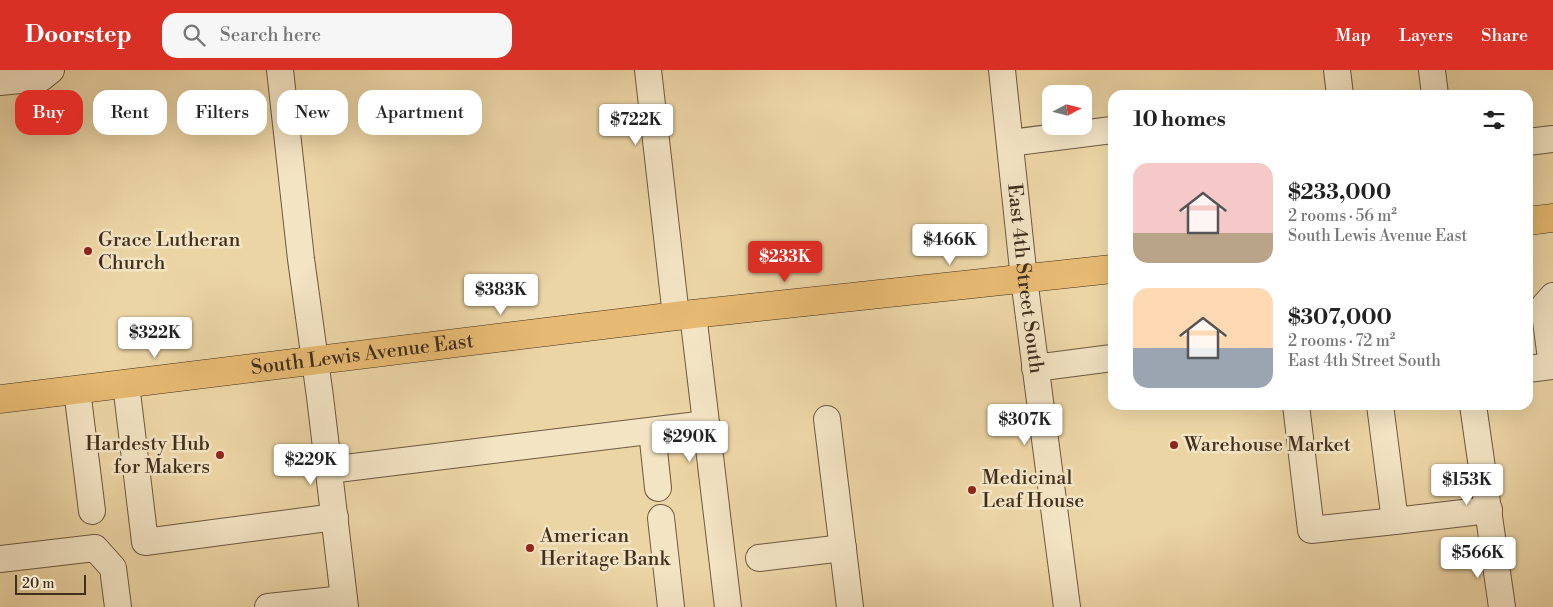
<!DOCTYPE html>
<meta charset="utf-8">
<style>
:root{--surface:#fff;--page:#f6f6f6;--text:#222;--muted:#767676;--accent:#d93025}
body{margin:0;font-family:"Libre Bodoni",serif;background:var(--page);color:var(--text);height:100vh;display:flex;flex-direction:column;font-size:19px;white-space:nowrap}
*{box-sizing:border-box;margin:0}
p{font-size:16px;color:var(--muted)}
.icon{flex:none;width:28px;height:28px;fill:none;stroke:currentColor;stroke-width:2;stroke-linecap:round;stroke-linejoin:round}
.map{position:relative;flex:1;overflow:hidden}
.details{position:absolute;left:1108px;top:20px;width:425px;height:320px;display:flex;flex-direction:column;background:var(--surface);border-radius:15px;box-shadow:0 5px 20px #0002}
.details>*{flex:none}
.banner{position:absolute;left:15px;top:20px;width:475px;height:45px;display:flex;gap:10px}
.needle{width:32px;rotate:83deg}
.controls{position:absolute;left:1042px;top:15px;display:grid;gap:10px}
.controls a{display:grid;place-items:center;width:50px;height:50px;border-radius:10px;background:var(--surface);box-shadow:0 5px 20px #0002;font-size:25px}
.scale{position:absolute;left:15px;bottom:12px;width:71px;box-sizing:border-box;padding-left:5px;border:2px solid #412e1c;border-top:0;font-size:14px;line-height:18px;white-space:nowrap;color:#412e1c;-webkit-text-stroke:4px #f3e4c4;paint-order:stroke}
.price{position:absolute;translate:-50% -42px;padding:0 11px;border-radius:5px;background:#fff;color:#222;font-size:16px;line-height:32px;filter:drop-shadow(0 1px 2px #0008)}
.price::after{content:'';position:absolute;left:50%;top:30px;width:15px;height:11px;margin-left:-8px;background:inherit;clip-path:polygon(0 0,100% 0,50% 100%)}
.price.current{background:var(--accent);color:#fff}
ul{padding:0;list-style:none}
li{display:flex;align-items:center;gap:15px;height:125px;padding:0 25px}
li span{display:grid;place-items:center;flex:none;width:140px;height:100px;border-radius:15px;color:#555}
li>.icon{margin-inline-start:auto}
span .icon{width:60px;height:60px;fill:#fffc;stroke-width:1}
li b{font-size:21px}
h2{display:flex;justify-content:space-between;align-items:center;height:60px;padding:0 25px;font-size:21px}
.pill{padding:0 18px;border-radius:15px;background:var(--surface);box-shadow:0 5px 20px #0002;font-size:18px;line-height:45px}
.pill.current{background:var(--accent);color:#fff}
header{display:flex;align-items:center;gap:30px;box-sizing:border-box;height:70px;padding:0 25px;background:var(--accent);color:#fff}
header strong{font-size:24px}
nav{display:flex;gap:28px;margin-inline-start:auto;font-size:18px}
.search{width:350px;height:45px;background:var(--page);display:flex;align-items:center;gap:12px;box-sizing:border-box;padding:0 18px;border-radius:15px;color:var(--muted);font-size:19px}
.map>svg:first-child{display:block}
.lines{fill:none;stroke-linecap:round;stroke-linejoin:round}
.minor-casing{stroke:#6c583e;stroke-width:28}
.major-casing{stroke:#412e1c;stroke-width:29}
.minor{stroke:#f3e4c4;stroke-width:26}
.major{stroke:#e6ba72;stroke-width:28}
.poi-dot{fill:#8f2418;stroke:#f3e4c4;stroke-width:2}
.labels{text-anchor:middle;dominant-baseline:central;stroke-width:5;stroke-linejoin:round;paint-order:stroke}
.poi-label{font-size:20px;fill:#412e1c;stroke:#f3e4c4;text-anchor:start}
.street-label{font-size:20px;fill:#412e1c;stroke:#f3e4c4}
</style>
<header>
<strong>Doorstep</strong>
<div class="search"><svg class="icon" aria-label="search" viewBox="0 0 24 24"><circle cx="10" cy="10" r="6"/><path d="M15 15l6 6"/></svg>Search here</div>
<nav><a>Map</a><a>Layers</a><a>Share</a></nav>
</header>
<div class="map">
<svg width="1553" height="537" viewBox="0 0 1553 537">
<rect width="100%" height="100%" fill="#ecd5a5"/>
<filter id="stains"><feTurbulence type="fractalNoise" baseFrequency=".004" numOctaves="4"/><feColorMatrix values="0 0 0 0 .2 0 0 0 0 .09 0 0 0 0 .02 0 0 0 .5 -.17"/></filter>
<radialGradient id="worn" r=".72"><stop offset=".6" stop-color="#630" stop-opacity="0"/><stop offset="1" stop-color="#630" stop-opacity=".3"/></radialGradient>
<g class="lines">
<defs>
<g id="minor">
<path d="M280 0 301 189 320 327 345 537"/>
<path d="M648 0 676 246"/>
<path id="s1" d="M1002 0 1024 209 1067 537"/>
<path d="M1337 0 1340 25"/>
<path d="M1432 0 1435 25"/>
<path d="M0 12 41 8 51 0"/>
<path d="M1528 72 1553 69"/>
<path d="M1010 73 1112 60"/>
<path d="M693 244 728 537"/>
<path d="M1552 296 1544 236 1553 226"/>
<path d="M1035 298 1112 288"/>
<path d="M1528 299 1553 296"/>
<path d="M126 314 145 472 335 447"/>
<path d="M77 320 92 441"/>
<path d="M1296 335 1311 460 1395 451"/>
<path d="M1380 335 1395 451 1489 440"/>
<path d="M1473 335 1502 537"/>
<path d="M827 349 850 537"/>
<path d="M652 361 658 418"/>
<path d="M329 400 706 354"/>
<path d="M661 448 671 537"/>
<path d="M759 488 843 478"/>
<path d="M0 489 95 478 113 498 118 537"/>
<path d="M268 537 344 529"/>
</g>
<g id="major">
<path d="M1528 151 1553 148"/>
<path id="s2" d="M0 329 693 244 1112 199"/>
</g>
</defs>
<use href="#minor" class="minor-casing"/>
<use href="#major" class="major-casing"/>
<use href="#minor" class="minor"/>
<use href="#major" class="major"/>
</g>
<g class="poi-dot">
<circle cx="88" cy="181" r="5"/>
<circle cx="1174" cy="375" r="5"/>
<circle cx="220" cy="385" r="5"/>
<circle cx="972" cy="420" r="5"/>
<circle cx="530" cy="478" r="5"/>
</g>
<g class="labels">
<g class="poi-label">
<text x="98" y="170">Grace Lutheran<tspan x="98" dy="23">Church</tspan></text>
<text x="210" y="374" text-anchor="end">Hardesty Hub<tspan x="210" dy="23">for Makers</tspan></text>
<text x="1184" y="375">Warehouse Market</text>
<text x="982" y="408">Medicinal<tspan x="982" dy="23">Leaf House</tspan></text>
<text x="540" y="466">American<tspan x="540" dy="23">Heritage Bank</tspan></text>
</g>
<g class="street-label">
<text stroke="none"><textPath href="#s1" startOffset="210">East 4th Street South</textPath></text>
<text stroke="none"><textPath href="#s2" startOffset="365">South Lewis Avenue East</textPath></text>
</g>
</g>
<rect width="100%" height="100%" filter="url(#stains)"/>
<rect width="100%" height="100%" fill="url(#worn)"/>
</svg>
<div class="controls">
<a><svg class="needle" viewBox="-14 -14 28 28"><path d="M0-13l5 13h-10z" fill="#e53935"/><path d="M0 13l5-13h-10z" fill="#767676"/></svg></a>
</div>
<div class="scale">20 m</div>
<b class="price" style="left:636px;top:76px">$722K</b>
<b class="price" style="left:950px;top:196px">$466K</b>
<b class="price current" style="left:785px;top:213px">$233K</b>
<b class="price" style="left:501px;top:246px">$383K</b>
<b class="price" style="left:155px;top:289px">$322K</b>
<b class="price" style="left:1025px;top:376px">$307K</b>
<b class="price" style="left:690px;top:393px">$290K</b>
<b class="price" style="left:311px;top:416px">$229K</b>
<b class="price" style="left:1467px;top:436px">$153K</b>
<b class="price" style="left:1478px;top:509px">$566K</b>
<div class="banner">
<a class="pill current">Buy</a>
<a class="pill">Rent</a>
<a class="pill">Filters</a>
<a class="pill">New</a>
<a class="pill">Apartment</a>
</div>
<section class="details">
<h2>10 homes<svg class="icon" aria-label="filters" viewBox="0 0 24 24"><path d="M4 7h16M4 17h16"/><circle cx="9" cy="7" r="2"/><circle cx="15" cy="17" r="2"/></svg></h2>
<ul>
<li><span style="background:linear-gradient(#f6c9c9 70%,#b9a48a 0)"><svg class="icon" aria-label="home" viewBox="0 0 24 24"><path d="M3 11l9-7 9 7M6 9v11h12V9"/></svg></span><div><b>$233,000</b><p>2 rooms · 56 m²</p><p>South Lewis Avenue East</p></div></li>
<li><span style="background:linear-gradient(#ffd9b3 60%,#9aa5b1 0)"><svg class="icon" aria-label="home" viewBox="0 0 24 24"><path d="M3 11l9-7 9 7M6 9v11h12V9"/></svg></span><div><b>$307,000</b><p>2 rooms · 72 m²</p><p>East 4th Street South</p></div></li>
</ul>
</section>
</div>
